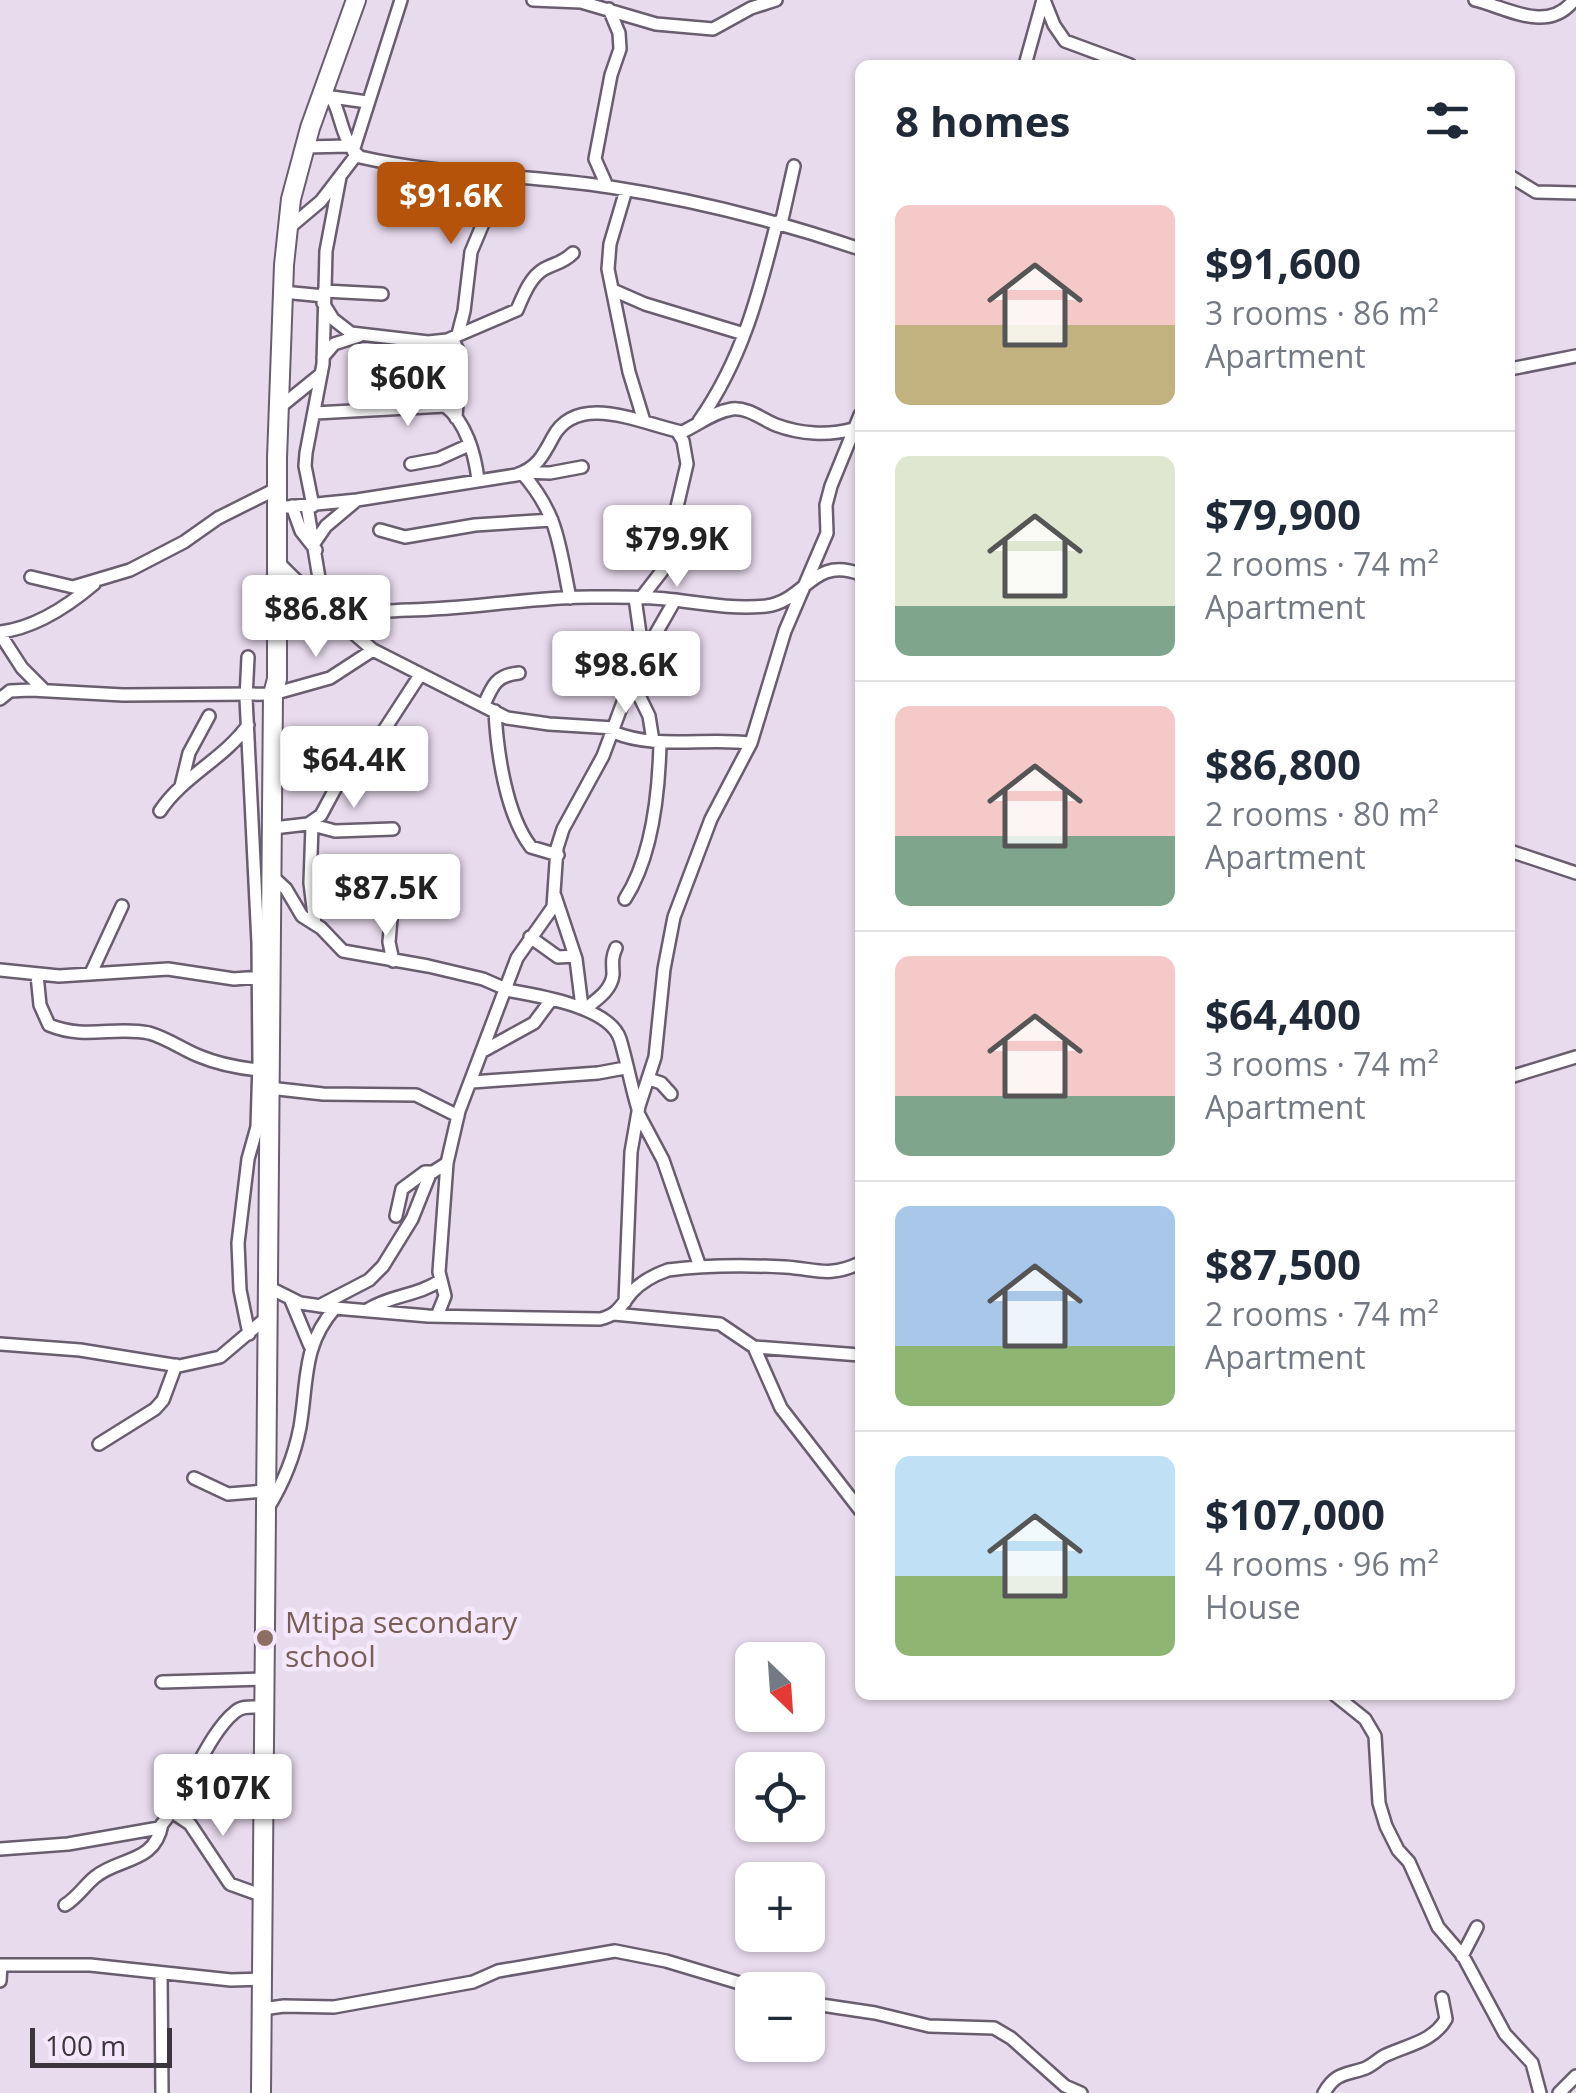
<!DOCTYPE html>
<meta charset="utf-8">
<style>
:root{--surface:#fff;--page:#f2f2f3;--text:#1f2937;--muted:#747a83;--line:#e0e1e3;--accent:#b45309}
body{margin:0;font-family:"Open Sans",sans-serif;background:var(--page);color:var(--text);height:100vh;display:flex;flex-direction:column;font-size:38px;white-space:nowrap}
*{box-sizing:border-box;margin:0}
p{font-size:32px;color:var(--muted)}
.icon{flex:none;width:55px;height:55px;fill:none;stroke:currentColor;stroke-width:2;stroke-linecap:round;stroke-linejoin:round}
.map{position:relative;flex:1;overflow:hidden}
.drawer{position:absolute;left:855px;top:60px;width:660px;height:1640px;display:flex;flex-direction:column;background:var(--surface);border-radius:15px;box-shadow:0 2px 8px #0004}
.drawer>*{flex:none}
.needle{width:65px;rotate:155deg}
.tools{position:absolute;left:735px;top:1642px;display:grid;gap:20px}
.tools a{display:grid;place-items:center;width:90px;height:90px;border-radius:15px;background:var(--surface);box-shadow:0 2px 8px #0004;font-size:50px}
.scale{position:absolute;left:30px;bottom:25px;width:142px;box-sizing:border-box;padding-left:10px;border:5px solid #3b363e;border-top:0;font-size:28px;line-height:35px;white-space:nowrap;color:#3b363e;-webkit-text-stroke:8px #f5e8fc;paint-order:stroke}
.price{position:absolute;translate:-50% -85px;padding:0 22px;border-radius:10px;background:#fff;color:#222;font-size:32px;line-height:65px;filter:drop-shadow(0 2px 5px #0008)}
.price::after{content:'';position:absolute;left:50%;top:60px;width:30px;height:22px;margin-left:-15px;background:inherit;clip-path:polygon(0 0,100% 0,50% 100%)}
.price.on{background:var(--accent);color:#fff}
ul{padding:0;list-style:none}
li{display:flex;align-items:center;gap:30px;height:250px;padding:0 40px}
li+li{border-top:2px solid var(--line)}
li span{display:grid;place-items:center;flex:none;width:280px;height:200px;border-radius:15px;color:#555}
li>.icon{margin-inline-start:auto}
span .icon{width:120px;height:120px;fill:#fffc;stroke-width:1}
li b{font-size:42px}
h2{display:flex;justify-content:space-between;align-items:center;height:120px;padding:0 40px;font-size:42px}
.map>svg:first-child{display:block}
.lines{fill:none;stroke-linecap:round;stroke-linejoin:round}
.minor-casing{stroke:#695e6f;stroke-width:16}
.primary-casing{stroke:#695e6f;stroke-width:22}
.minor{stroke:#fff;stroke-width:11}
.primary{stroke:#fff;stroke-width:18}
.education-dot{fill:#8d6e63;stroke:#f5e8fc;stroke-width:4}
.labels{text-anchor:middle;dominant-baseline:central;stroke-width:9;stroke-linejoin:round;paint-order:stroke}
.education-label{font-size:30px;fill:#785e54;stroke:#f5e8fc;text-anchor:start}
</style>
<div class="map">
<svg width="1576" height="2093" viewBox="0 0 1576 2093">
<rect width="100%" height="100%" fill="#e8dbee"/>
<g class="lines">
<defs>
<path id="minor" d="M533 0 581 2 656 24 713 29 751 8 776 0
M1044 0 1054 25 1065 41 1130 65
M1475 0C1508 8 1548 34 1574 0
M1025 65 1043 0
M324 91C343 103 337 137 360 157 442 176 527 174 610 187 695 200 778 221 860 249
M332 97 367 102
M305 147 349 146
M353 151 401 0
M1510 176 1536 192 1576 193
M607 186 595 159 611 75 620 49 619 33 609 9
M626 190 610 244 608 269 629 372 644 421
M781 224 794 166
M289 228 321 201 357 154
M613 290 645 304 744 334
M324 291 382 294
M283 292 324 296
M323 303 333 319 351 333 428 342 447 340 517 310C523 296 530 277 544 269 555 263 563 263 573 253
M458 334 464 311 471 252 503 176
M452 338 460 355 456 418
M323 357 334 344 359 336
M1510 369 1576 356
M279 408 321 374
M315 413 445 406C466 422 475 454 478 480
M699 421C742 360 759 294 777 222
M411 464 438 459 469 445
M527 472 550 473 582 467
M522 473C559 515 559 546 570 598
M292 506 301 531 316 550
M307 506 323 602
M313 506 305 466 306 453 323 364 326 251 340 177
M276 508 357 500 516 475C537 468 543 456 553 437 578 391 642 424 682 432 698 425 713 412 732 409 747 407 762 419 776 425 800 434 828 436 853 429
M380 530 405 537 475 525 552 520
M315 542 326 526 357 500
M276 560C289 573 318 604 334 609 356 616 387 610 410 610 471 609 531 597 592 597 619 597 648 596 675 600 706 604 734 609 766 606 806 601 812 556 860 574
M31 577 73 587 130 570 184 542 218 518 276 489
M635 598 643 655
M641 598 662 571 687 464 683 441 677 431
M331 609 338 620 373 650 507 718 549 724 614 728
M0 632C35 628 68 606 94 584
M0 634 22 668 44 690
M248 657 246 698 258 943 259 1062 257 1127 248 1159 238 1243 240 1290 249 1334
M632 681 649 716 653 741
M0 699 10 691 31 690 123 695 273 694 330 678 373 650
M484 705C492 686 496 675 519 673
M495 711C497 752 506 815 531 847L558 855
M613 732C656 750 705 737 751 743
M181 786 189 753 209 716
M160 811C183 776 224 759 248 725
M309 824 335 831 393 829
M312 826 310 883 315 924
M273 828 308 824 321 815 342 776 381 735 420 675
M1510 851 1576 873
M273 877 286 889 302 916 321 928 343 951 428 966 483 979 506 989
M555 896 576 959 582 1007
M625 899C652 857 659 791 660 742
M391 919 389 942 393 961
M530 937 558 957 575 956
M0 970 59 976 168 969 234 979 258 977
M91 973 122 906
M37 975 40 1005 49 1025C85 1040 114 1026 149 1033 167 1038 182 1049 199 1056 218 1064 239 1068 259 1070
M506 990C535 995 609 1006 620 1039 627 1062 631 1086 638 1109
M585 1009C596 1000 611 991 613 975 613 964 611 959 616 948
M485 1050 534 1023 551 1000
M1510 1077 1576 1057
M649 1079 661 1083 671 1094
M472 1082 598 1073 625 1068
M269 1088 323 1094 416 1095 458 1116
M638 1113 663 1160 700 1267
M396 1216 402 1189 425 1172H433
M266 1286 300 1303 335 1308 428 1316 600 1319C618 1315 621 1305 632 1292 642 1281 654 1275 668 1270 706 1265 746 1265 785 1267 817 1269 828 1278 860 1263
M290 1298 310 1346
M625 1302 631 1152 639 1106 655 1057 664 969 674 917 711 819 751 743 785 631 827 533 826 505 831 486 860 415
M319 1306 369 1280 383 1266 412 1219 430 1174 447 1163
M367 1310C390 1295 418 1296 441 1280
M614 1314 720 1324 754 1347 860 1355
M437 1316 445 1296 439 1272 447 1163 459 1111 517 958 553 907 557 848 563 829 603 756 635 670 675 600
M0 1344 80 1350 179 1366 220 1357 266 1318
M754 1347 781 1408 860 1510
M99 1444 155 1409 163 1400 176 1365
M194 1478 228 1494 265 1491
M268 1508C284 1482 294 1458 300 1427 308 1380 302 1346 335 1308
M162 1682 264 1679
M1335 1695 1365 1719 1375 1736 1379 1803 1386 1826 1398 1850 1409 1862 1438 1927 1463 1956 1505 2034 1532 2063 1540 2093
M172 1812 190 1824 230 1884 263 1896
M0 1849 68 1844 159 1828C186 1797 207 1734 235 1712 242 1706 250 1707 258 1707L264 1713
M65 1905C78 1897 84 1886 95 1877 119 1857 155 1864 162 1824
M1462 1956 1477 1927
M0 1965H90L231 1980 262 1979
M161 1973 162 2093
M0 1981 1 1965
M808 2003 875 2013 929 2026 994 2028 1011 2038 1065 2086 1081 2093
M262 2009 284 2006 334 2007 473 1982 498 1971 615 1951 666 1961 763 1990
M1324 2093C1335 2073 1345 2075 1363 2069 1371 2067 1377 2060 1384 2056 1407 2045 1433 2042 1446 2019L1442 1998
M1559 2093 1576 2076"/>
<path id="primary" d="M261 2093 273 694 277 679V458L284 265 291 199 310 128 356 0"/>
</defs>
<use href="#minor" class="minor-casing"/>
<use href="#primary" class="primary-casing"/>
<use href="#minor" class="minor"/>
<use href="#primary" class="primary"/>
</g>
<circle class="education-dot" cx="265" cy="1638" r="10"/>
<g class="labels">
<g class="education-label">
<text x="285" y="1621">Mtipa secondary<tspan x="285" dy="34">school</tspan></text>
</g>
</g>
</svg>
<div class="tools">
<a><svg class="needle" viewBox="-14 -14 28 28"><path d="M0-13l5 13h-10z" fill="#e53935"/><path d="M0 13l5-13h-10z" fill="#747a83"/></svg></a>
<a><svg class="icon" aria-label="locate" viewBox="0 0 24 24"><circle cx="12" cy="12" r="6"/><path d="M12 2v4M12 18v4M2 12h4M18 12h4"/></svg></a>
<a>+</a>
<a>−</a>
</div>
<div class="scale">100 m</div>
<b class="price on" style="left:451px;top:247px">$91.6K</b>
<b class="price" style="left:408px;top:429px">$60K</b>
<b class="price" style="left:677px;top:590px">$79.9K</b>
<b class="price" style="left:316px;top:660px">$86.8K</b>
<b class="price" style="left:626px;top:716px">$98.6K</b>
<b class="price" style="left:354px;top:811px">$64.4K</b>
<b class="price" style="left:386px;top:939px">$87.5K</b>
<b class="price" style="left:223px;top:1839px">$107K</b>
<section class="drawer">
<h2>8 homes<svg class="icon" aria-label="filters" viewBox="0 0 24 24"><path d="M4 7h16M4 17h16"/><circle cx="9" cy="7" r="2"/><circle cx="15" cy="17" r="2"/></svg></h2>
<ul>
<li><span style="background:linear-gradient(#f6c9c9 60%,#c2b280 0)"><svg class="icon" aria-label="home" viewBox="0 0 24 24"><path d="M3 11l9-7 9 7M6 9v11h12V9"/></svg></span><div><b>$91,600</b><p>3 rooms · 86 m²</p><p>Apartment</p></div></li>
<li><span style="background:linear-gradient(#dfe7d0 75%,#7fa58c 0)"><svg class="icon" aria-label="home" viewBox="0 0 24 24"><path d="M3 11l9-7 9 7M6 9v11h12V9"/></svg></span><div><b>$79,900</b><p>2 rooms · 74 m²</p><p>Apartment</p></div></li>
<li><span style="background:linear-gradient(#f6c9c9 65%,#7fa58c 0)"><svg class="icon" aria-label="home" viewBox="0 0 24 24"><path d="M3 11l9-7 9 7M6 9v11h12V9"/></svg></span><div><b>$86,800</b><p>2 rooms · 80 m²</p><p>Apartment</p></div></li>
<li><span style="background:linear-gradient(#f6c9c9 70%,#7fa58c 0)"><svg class="icon" aria-label="home" viewBox="0 0 24 24"><path d="M3 11l9-7 9 7M6 9v11h12V9"/></svg></span><div><b>$64,400</b><p>3 rooms · 74 m²</p><p>Apartment</p></div></li>
<li><span style="background:linear-gradient(#a9c7e8 70%,#8fb573 0)"><svg class="icon" aria-label="home" viewBox="0 0 24 24"><path d="M3 11l9-7 9 7M6 9v11h12V9"/></svg></span><div><b>$87,500</b><p>2 rooms · 74 m²</p><p>Apartment</p></div></li>
<li><span style="background:linear-gradient(#bfe0f5 60%,#8fb573 0)"><svg class="icon" aria-label="home" viewBox="0 0 24 24"><path d="M3 11l9-7 9 7M6 9v11h12V9"/></svg></span><div><b>$107,000</b><p>4 rooms · 96 m²</p><p>House</p></div></li>
</ul>
</section>
</div>
